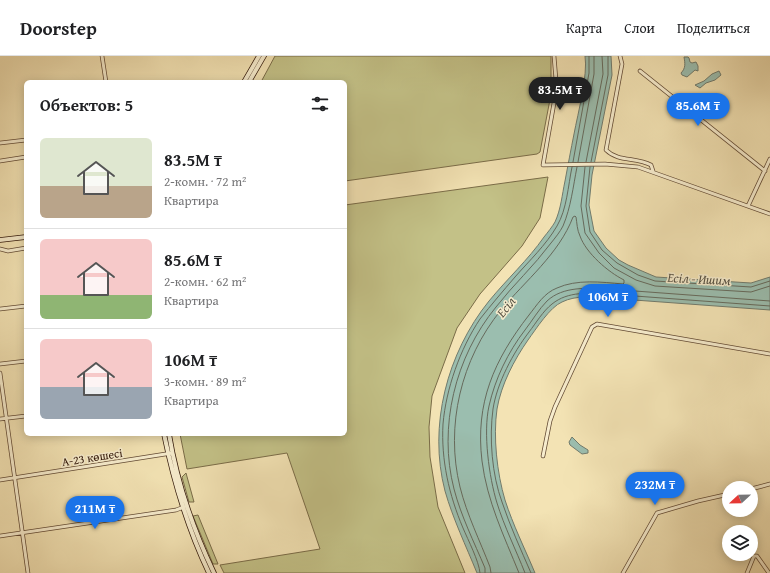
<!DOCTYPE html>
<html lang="ru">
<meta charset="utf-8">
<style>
:root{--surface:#fff;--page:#f2f2f2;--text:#202124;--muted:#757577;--line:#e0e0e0;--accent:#1a73e8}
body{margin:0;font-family:"Gentium Book Plus",serif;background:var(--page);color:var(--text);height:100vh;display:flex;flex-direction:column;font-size:15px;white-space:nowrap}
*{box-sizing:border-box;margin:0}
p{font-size:13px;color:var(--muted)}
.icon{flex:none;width:22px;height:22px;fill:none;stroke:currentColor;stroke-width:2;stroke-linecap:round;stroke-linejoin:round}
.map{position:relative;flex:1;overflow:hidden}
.details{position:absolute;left:24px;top:24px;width:323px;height:356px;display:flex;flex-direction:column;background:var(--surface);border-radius:6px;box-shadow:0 2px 10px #0003}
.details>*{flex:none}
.needle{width:26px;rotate:248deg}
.tools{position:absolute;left:722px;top:425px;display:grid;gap:8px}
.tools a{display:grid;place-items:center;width:36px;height:36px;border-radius:50%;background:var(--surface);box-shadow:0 2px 10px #0003;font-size:20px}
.price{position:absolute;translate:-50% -34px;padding:0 9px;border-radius:14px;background:var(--accent);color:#fff;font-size:13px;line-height:26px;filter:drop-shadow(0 1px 2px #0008)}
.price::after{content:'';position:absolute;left:50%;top:24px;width:12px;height:9px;margin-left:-6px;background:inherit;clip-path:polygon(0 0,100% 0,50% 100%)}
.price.on{background:#222;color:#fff}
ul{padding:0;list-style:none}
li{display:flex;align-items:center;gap:12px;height:100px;padding:0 16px}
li+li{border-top:1px solid var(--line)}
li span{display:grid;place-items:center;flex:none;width:112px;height:80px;border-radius:6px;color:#555}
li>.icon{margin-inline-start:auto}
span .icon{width:48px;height:48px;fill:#fffc;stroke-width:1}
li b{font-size:17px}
h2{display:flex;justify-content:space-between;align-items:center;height:48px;padding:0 16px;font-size:17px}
header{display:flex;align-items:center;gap:24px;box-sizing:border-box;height:56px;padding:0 20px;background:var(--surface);border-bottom:1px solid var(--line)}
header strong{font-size:19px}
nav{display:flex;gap:22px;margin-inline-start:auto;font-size:14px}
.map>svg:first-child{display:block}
.green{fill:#c3c187;stroke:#7a6c48}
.water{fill:#9bbeaf;stroke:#717b6d}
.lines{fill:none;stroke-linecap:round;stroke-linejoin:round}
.shore{stroke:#666a5c;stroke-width:1}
.street-casing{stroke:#624a34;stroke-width:4.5}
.secondary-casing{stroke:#311709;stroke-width:5.5}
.street{stroke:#f7edce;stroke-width:3}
.secondary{stroke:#f7edce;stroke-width:4}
.labels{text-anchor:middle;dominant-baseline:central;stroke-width:3;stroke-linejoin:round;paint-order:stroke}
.street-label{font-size:12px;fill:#311709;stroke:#f7edce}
.water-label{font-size:13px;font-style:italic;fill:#565143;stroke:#f7edce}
</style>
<header>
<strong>Doorstep</strong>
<nav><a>Карта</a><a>Слои</a><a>Поделиться</a></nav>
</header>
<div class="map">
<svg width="770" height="517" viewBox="0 0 770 517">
<rect width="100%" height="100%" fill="#f3e3b4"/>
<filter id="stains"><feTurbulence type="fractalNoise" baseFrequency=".005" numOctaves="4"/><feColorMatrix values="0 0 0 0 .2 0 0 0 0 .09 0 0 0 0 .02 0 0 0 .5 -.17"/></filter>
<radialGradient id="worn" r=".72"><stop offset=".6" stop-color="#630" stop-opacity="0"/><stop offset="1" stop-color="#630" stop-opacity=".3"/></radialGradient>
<path class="green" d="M275 0H551V38L540 96 537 98 345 125V26H261Z
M548 121 540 162 522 190 480 238 457 272 432 340 429 371 430 401 438 451 465 517H224L220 509 320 493 287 397 187 413 180 378H345V149Z
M186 417 194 446H189L182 421Z
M198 459 218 508H213L193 460Z"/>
<path class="water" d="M585 0H611L612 19 592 119 589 149 594 175 606 192 619 204 628 209 656 221 751 227 770 221V254L607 242C593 241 576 239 562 246 550 251 536 273 528 284 514 304 501 329 497 353 493 381 497 417 505 444 513 469 525 493 535 517H477C466 490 453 463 445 435 428 370 447 297 489 245 507 223 528 204 544 181 548 176 552 171 555 166 561 153 562 139 565 125 568 109 571 93 574 78 578 57 588 19 585 0Z
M684 1H688L689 2 690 6 692 7 696 6 698 10V15L695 14 687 21 682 19 681 17C686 12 685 7 684 1Z
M719 15 721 19 715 24 706 27 700 32 695 29 704 25 712 18Z
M572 381 580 389 588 394V397L582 398 570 389 569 386Z"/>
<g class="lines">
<path class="shore" d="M573 106 589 17V0
M578 106 594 18V0
M586 106 603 18 602 0
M591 106 608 19V0
M585 111 581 150 585 177 599 197 614 212 636 224 655 230 751 236 770 230
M590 111 586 150 590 176 602 194 617 207 638 219 655 225 751 231 770 225
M480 517C479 505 468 484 463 472 449 439 441 404 443 368 446 333 460 293 480 263 491 249 503 235 515 221 529 205 546 189 557 170 567 153 568 130 572 111
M485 517V512C474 486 461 460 454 433 438 371 455 301 496 251 513 229 534 210 551 187 555 182 560 176 563 170 571 151 573 131 577 111
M491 517 490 511C480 485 467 459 460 431 445 370 461 303 501 254 525 225 559 198 573 161L575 160 576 161C577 167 577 174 580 180 586 197 608 216 624 224V227L623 228C601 226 577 223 557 232 544 237 537 249 529 259 494 304 475 347 482 405 487 445 504 480 519 517
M525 517C516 494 504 470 497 447 489 421 483 377 489 350 495 323 508 296 525 274 532 265 539 253 547 245 563 230 588 232 608 233L770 245
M531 517C521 494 510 470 502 446 492 419 489 382 493 353 497 327 513 297 529 276 536 267 543 255 552 248 568 235 589 237 608 238L770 250"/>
<defs>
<path id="street" d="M102 0 106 26
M554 0 556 24 554 47 543 109 605 108 638 111 770 158
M620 0 622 8 606 94C618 106 636 101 651 109L653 115
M640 15 765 115
M0 87 26 84
M0 105 26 101
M748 150 770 103
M0 193 8 195 26 192
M0 253 26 250
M0 308 26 305
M0 317 28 517
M0 363 26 360
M543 400 550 365 555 351 592 271 597 268 770 298
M0 424 172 397
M751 433 770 428
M0 480 176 454 184 451
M623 517 657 457 698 445 729 438
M747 517 754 500H757L769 517"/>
<path id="secondary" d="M244 26 259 0
M249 26 264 0
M0 184 26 181
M164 378C174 427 187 471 209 517
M169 378C177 427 193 473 214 517"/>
</defs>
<use href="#street" class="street-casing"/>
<use href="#secondary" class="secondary-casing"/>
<use href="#street" class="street"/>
<use href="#secondary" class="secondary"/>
</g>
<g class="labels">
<g class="street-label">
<text transform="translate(92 401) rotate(-9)">А-23 көшесі</text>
</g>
<g class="water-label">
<text transform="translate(699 223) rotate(3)">Есіл - Ишим</text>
<text transform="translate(506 251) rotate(-51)">Есіл</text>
</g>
</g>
<rect width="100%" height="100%" filter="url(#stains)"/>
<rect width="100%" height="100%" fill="url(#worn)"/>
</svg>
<div class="tools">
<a><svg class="needle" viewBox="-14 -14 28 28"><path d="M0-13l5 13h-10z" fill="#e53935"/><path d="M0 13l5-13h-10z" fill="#757577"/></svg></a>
<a><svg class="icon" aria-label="layers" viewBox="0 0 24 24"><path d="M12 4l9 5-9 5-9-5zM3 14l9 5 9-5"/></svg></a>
</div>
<b class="price on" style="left:560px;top:55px">83.5M ₸</b>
<b class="price" style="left:698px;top:71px">85.6M ₸</b>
<b class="price" style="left:608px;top:262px">106M ₸</b>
<b class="price" style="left:655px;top:450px">232M ₸</b>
<b class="price" style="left:95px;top:474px">211M ₸</b>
<section class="details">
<h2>Объектов: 5<svg class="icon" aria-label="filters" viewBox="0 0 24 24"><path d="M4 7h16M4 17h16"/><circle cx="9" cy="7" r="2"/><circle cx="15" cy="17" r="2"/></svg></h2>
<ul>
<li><span style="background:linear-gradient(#dfe7d0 60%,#b9a48a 0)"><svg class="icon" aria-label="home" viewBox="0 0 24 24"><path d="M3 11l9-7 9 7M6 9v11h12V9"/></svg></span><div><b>83.5M ₸</b><p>2-комн. · 72 m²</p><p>Квартира</p></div></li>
<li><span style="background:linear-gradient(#f6c9c9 70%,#8fb573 0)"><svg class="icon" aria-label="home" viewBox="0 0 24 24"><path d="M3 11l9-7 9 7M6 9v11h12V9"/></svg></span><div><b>85.6M ₸</b><p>2-комн. · 62 m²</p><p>Квартира</p></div></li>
<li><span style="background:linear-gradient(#f6c9c9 60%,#9aa5b1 0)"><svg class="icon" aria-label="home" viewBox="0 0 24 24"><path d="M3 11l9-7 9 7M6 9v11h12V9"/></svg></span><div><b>106M ₸</b><p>3-комн. · 89 m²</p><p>Квартира</p></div></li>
</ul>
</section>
</div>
